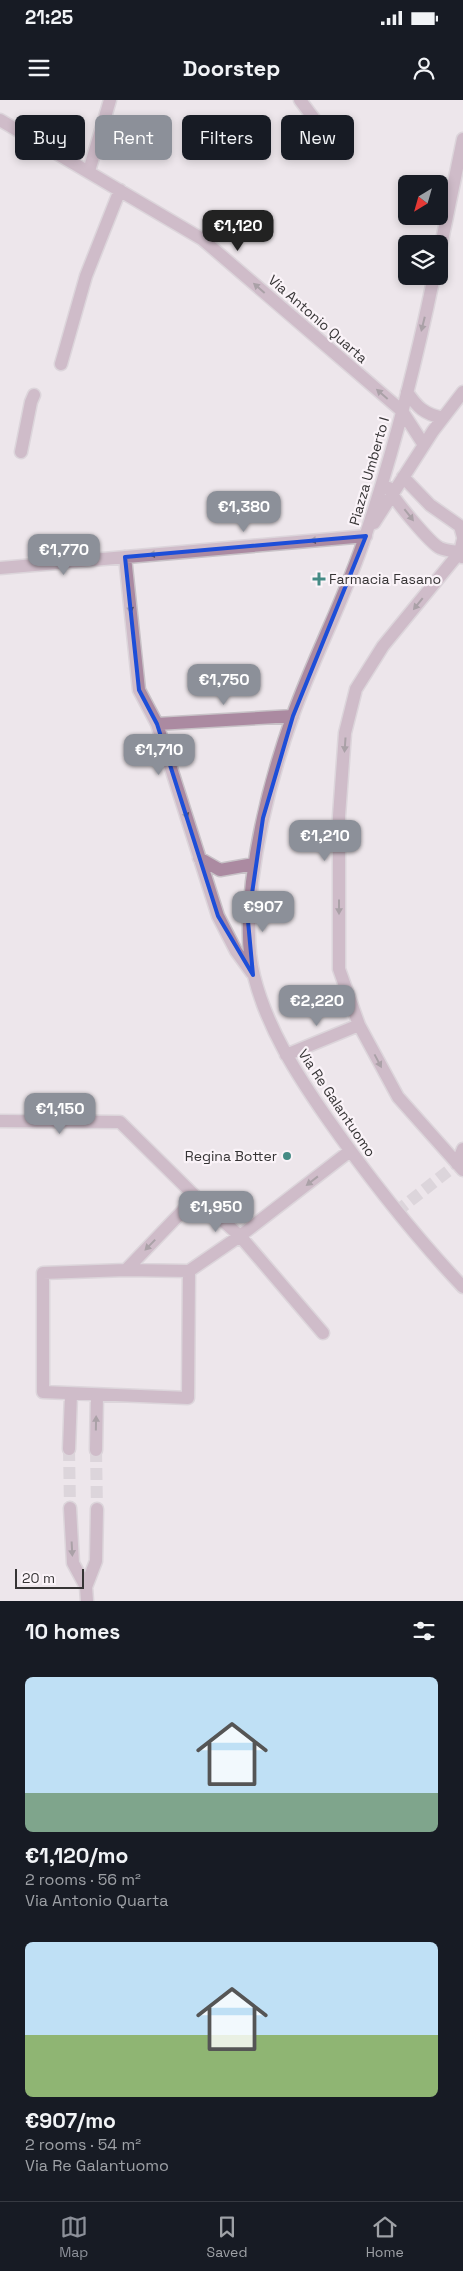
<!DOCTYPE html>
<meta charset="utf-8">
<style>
:root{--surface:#171b24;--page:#242831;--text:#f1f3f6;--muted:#9ea1a6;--line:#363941;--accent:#8c9099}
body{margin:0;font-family:"Space Grotesk",sans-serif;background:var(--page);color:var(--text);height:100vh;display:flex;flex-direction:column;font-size:19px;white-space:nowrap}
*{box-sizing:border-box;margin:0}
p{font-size:16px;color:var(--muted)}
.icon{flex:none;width:28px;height:28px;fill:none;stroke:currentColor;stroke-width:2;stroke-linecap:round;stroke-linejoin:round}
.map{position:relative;height:1501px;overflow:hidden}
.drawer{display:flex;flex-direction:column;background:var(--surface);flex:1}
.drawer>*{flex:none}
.hud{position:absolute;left:15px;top:15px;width:434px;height:45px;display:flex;gap:10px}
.needle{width:32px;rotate:217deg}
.tools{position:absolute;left:398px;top:75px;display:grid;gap:10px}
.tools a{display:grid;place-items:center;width:50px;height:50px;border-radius:8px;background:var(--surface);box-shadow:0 2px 8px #0003;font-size:25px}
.scale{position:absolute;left:15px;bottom:12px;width:69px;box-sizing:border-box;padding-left:5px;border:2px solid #363435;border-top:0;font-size:14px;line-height:18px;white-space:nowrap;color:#363435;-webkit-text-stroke:4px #faf3f8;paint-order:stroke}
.price{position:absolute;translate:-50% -42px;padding:0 11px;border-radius:10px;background:var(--accent);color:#fff;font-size:16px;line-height:32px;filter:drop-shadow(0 1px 2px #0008)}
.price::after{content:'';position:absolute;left:50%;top:30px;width:15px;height:11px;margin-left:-8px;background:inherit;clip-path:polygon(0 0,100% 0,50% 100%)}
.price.selected{background:#222;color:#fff}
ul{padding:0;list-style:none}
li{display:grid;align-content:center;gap:10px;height:265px;padding:0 25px}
li span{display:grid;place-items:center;height:155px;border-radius:8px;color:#555}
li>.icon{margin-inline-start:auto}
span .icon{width:90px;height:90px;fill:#fffc;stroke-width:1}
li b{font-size:21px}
h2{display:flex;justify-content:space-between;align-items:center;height:60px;padding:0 25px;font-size:21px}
.pill{padding:0 18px;border-radius:8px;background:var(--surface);box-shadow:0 2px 8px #0003;font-size:18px;line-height:45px}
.pill.selected{background:var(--accent);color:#fff}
.status{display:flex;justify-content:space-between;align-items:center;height:35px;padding:0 25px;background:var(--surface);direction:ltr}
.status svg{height:14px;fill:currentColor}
header{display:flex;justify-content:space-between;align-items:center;height:65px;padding:0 25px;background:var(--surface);font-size:22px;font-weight:800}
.tab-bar{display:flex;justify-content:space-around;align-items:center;height:70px;border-top:1px solid var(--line);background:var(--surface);font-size:14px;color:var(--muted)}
.tab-bar a{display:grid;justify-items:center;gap:2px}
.tab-bar .selected{color:var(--accent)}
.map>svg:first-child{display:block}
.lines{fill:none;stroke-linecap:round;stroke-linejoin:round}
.minor-tunnel{stroke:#c8c2c7;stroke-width:12;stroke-dasharray:12 6;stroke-linecap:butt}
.minor-casing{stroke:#c8c2c7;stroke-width:15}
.minor{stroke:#ab8aa1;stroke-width:12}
.oneway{fill:#594e55}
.marked{fill:none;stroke:#1d4ed8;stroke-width:4;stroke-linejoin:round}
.poi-dot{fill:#458b85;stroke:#faf3f8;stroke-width:2}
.labels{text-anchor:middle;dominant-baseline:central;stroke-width:4.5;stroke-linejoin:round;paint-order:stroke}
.street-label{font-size:14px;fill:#363435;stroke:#faf3f8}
.poi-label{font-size:14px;fill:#363435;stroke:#faf3f8;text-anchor:start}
</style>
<div class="status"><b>21:25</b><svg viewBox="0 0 49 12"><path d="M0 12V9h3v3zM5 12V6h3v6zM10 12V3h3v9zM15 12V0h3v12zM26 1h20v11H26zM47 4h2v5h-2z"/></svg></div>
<header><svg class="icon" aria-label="menu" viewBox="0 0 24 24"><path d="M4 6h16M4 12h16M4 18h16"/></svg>Doorstep<svg class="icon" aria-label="person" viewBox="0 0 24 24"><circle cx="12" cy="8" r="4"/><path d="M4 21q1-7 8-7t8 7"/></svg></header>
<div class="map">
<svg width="463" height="1501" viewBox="0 0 463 1501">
<rect width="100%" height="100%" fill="#ede6eb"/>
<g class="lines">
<path class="minor-tunnel" d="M396 1112 457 1064
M69 1349 70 1408
M96 1350 97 1409"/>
<defs>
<path id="minor" d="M300 0 318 24
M0 20 202 139 402 311 424 345
M89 71 110 0
M439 155 463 39
M434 176C416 263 394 350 366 434 346 496 315 554 293 615 274 668 259 726 252 782 249 813 246 845 254 876 267 928 297 975 327 1018 369 1078 413 1134 463 1187
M61 264 86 176 120 90
M407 292C417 307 424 314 443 318
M21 352 31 302 34 295
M403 377 430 405 460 426 463 437
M389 388C392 398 431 444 440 448 446 451 453 451 460 452L462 457
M374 423 433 331 463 292
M463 439 460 452 383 546 356 589 345 633 339 716V869L359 925 398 997 463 1070
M125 457 139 590 157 624 218 816 236 851 252 873
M0 468 366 436
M157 624 293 616
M199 758 220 770 254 764
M286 955 359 925
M0 1021 120 1022 196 1097 240 1136 323 1233
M457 1064 463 1049
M126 1170 189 1171 188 1298 43 1292V1173Z
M126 1170 196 1097
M189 1171 240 1136 350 1051
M69 1349 71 1294
M96 1350 97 1295
M70 1408 73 1463 86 1487
M87 1501 86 1487 96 1461 97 1409"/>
</defs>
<use href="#minor" class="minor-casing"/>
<use href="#minor" class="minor"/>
</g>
<defs><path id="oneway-solid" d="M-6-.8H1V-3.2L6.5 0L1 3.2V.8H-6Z" transform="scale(1.25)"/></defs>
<g class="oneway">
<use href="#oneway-solid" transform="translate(259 188) rotate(-139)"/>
<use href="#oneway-solid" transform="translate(423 224) rotate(104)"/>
<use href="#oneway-solid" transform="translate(382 294) rotate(-139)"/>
<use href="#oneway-solid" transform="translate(409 415) rotate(52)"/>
<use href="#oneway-solid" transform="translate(317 440) rotate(175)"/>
<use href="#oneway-solid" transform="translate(156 454) rotate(175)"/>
<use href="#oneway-solid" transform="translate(418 504) rotate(129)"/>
<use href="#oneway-solid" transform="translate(130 506) rotate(84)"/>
<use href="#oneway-solid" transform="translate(345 645) rotate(94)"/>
<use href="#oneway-solid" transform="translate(185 712) rotate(72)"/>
<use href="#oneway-solid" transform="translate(339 807) rotate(90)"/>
<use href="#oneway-solid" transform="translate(378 961) rotate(62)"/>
<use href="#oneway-solid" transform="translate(312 1081) rotate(142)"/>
<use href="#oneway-solid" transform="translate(150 1145) rotate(134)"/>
<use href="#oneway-solid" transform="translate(96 1323) rotate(-89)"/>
<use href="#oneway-solid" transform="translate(72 1449) rotate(87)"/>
</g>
<path d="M0 0H463V1501H0ZM366 436 293 616 263 718 248 821 253 875 218 816 157 624 139 590 125 457Z" fill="#ede6eb" fill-opacity=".55" fill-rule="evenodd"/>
<path class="marked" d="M366 436 293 616 263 718 248 821 253 875 218 816 157 624 139 590 125 457Z"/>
<g class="poi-dot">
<path d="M316.5 471.5h5v5h5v5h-5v5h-5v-5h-5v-5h5z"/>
<circle cx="287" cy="1056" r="5"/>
</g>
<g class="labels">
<g class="street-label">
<text transform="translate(318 219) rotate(41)">Via Antonio Quarta</text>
<text transform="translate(369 371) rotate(-74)">Piazza Umberto I</text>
<text transform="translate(337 1003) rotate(56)">Via Re Galantuomo</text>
</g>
<g class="poi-label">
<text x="329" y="479">Farmacia Fasano</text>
<text x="277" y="1056" text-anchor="end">Regina Botter</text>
</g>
</g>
</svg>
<div class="tools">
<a><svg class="needle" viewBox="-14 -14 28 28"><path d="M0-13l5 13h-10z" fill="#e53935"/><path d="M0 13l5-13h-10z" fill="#9ea1a6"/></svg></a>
<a><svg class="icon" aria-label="layers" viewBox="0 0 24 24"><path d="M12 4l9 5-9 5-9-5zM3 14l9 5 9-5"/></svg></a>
</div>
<div class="scale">20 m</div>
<b class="price selected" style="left:238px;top:152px">€1,120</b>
<b class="price" style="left:244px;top:433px">€1,380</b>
<b class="price" style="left:64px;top:476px">€1,770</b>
<b class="price" style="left:224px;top:606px">€1,750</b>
<b class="price" style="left:159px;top:676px">€1,710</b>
<b class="price" style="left:325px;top:762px">€1,210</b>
<b class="price" style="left:263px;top:833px">€907</b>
<b class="price" style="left:317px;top:927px">€2,220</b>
<b class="price" style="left:60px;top:1035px">€1,150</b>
<b class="price" style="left:216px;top:1133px">€1,950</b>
<div class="hud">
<a class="pill">Buy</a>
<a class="pill selected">Rent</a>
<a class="pill">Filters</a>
<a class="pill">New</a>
</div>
</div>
<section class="drawer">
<h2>10 homes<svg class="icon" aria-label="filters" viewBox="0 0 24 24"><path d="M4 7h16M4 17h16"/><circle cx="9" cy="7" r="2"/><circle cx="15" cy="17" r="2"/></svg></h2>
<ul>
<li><span style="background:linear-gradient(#bfe0f5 75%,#7fa58c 0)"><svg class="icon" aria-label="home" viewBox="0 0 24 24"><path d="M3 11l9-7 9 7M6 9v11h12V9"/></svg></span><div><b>€1,120/mo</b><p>2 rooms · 56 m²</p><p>Via Antonio Quarta</p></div></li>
<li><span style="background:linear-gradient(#bfe0f5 60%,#8fb573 0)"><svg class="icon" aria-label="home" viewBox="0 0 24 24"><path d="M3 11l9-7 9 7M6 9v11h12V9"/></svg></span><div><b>€907/mo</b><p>2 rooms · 54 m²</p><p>Via Re Galantuomo</p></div></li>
</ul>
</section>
<nav class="tab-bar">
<a class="selected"><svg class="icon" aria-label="map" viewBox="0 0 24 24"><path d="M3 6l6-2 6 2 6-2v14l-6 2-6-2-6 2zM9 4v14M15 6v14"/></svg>Map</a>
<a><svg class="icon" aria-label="saved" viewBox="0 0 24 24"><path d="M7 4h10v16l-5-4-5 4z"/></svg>Saved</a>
<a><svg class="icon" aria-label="home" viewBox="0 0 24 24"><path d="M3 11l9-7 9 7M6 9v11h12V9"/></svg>Home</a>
</nav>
